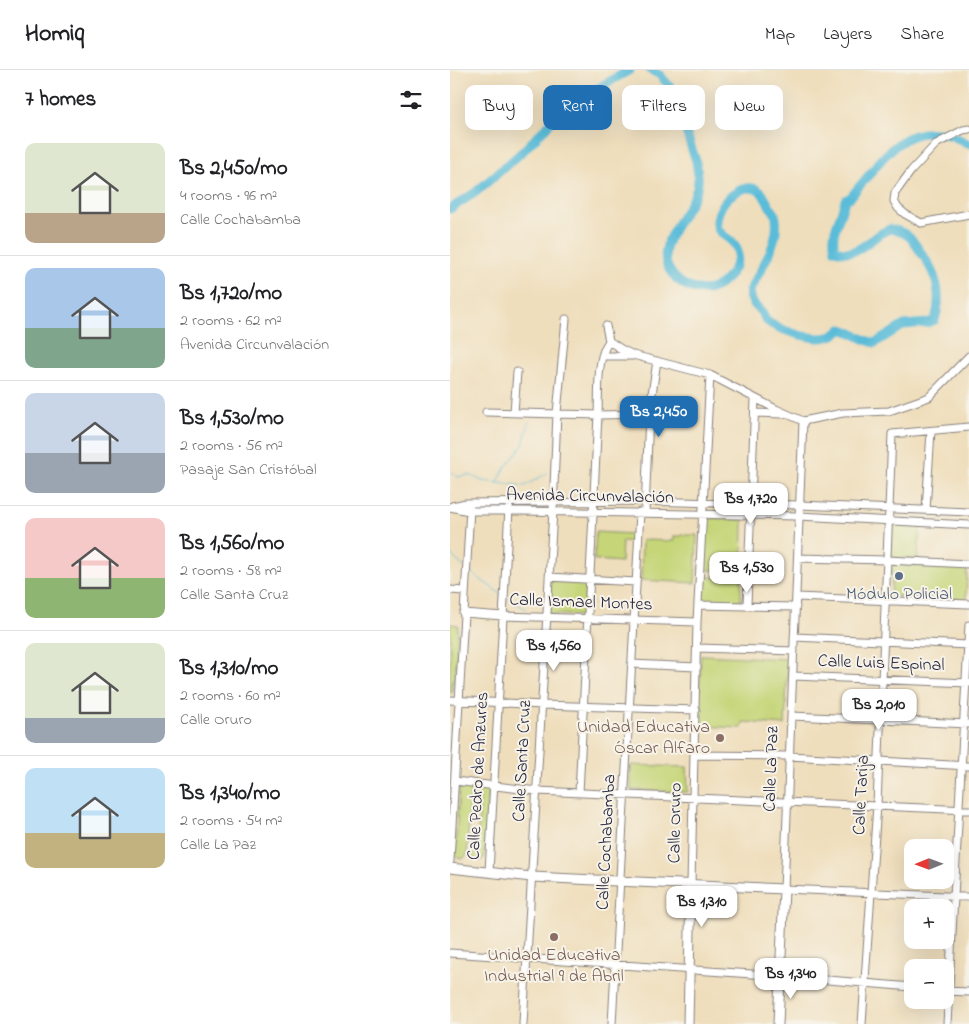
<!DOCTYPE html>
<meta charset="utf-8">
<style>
:root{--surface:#fff;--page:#f6f6f6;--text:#202124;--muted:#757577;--line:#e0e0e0;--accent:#1f6fb2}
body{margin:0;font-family:"Indie Flower",sans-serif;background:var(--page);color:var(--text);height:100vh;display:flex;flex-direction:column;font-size:19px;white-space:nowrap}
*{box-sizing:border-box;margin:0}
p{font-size:16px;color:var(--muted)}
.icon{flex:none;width:28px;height:28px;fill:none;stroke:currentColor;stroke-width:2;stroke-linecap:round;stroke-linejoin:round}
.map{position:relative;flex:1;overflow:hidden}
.panel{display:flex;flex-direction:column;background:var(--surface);width:450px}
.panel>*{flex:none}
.hud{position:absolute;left:15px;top:15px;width:429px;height:45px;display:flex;gap:10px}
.needle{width:32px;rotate:269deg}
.tools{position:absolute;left:454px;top:769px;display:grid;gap:10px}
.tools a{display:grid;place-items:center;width:50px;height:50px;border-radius:10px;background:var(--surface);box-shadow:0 5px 20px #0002;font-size:25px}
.price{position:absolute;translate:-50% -42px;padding:0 11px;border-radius:10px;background:#fff;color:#222;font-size:16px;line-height:32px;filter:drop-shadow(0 1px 2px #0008)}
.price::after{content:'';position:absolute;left:50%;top:30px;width:15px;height:11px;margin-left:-8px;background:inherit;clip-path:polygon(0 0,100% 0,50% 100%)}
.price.active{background:var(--accent);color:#fff}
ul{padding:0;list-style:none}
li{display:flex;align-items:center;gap:15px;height:125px;padding:0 25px}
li+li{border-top:1px solid var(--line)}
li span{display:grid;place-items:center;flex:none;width:140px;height:100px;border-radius:10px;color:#555}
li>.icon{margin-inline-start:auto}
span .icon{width:60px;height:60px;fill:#fffc;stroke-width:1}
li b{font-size:21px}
h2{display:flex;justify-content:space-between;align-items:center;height:60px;padding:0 25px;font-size:21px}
.pill{padding:0 18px;border-radius:10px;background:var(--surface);box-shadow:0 5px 20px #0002;font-size:18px;line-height:45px}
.pill.active{background:var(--accent);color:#fff}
header{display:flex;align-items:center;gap:30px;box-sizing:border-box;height:70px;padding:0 25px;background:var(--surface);border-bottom:1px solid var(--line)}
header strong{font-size:24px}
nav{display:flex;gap:28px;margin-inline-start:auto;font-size:18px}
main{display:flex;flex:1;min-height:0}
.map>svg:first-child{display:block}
.green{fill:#c5d577;stroke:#747c59}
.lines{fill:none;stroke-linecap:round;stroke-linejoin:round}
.stream{stroke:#5abcd8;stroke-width:1}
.river{stroke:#5abcd8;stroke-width:9}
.minor-casing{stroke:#88807c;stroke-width:9}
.major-casing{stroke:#88807c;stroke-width:11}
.minor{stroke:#fff;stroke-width:7}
.major{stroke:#fff;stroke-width:9}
.service-dot{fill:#5c6f8a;stroke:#f7f3e8;stroke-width:2}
.education-dot{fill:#8d6e63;stroke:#f7f3e8;stroke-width:2}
.labels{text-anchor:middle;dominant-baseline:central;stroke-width:4;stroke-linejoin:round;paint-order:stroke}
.street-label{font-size:18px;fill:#22223b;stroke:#f7f3e8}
.service-label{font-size:18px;fill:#4e5e75;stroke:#f7f3e8}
.education-label{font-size:18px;fill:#785e54;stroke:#f7f3e8;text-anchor:end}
</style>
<header>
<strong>Homiq</strong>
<nav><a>Map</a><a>Layers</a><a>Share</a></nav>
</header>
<main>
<section class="panel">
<h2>7 homes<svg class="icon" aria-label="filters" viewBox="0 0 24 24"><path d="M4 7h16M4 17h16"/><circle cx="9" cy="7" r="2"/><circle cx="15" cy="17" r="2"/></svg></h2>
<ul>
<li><span style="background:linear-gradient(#dfe7d0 70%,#b9a48a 0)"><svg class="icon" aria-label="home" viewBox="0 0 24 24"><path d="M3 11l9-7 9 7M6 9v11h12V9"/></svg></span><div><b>Bs 2,450/mo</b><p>4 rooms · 96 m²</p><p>Calle Cochabamba</p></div></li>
<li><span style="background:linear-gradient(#a9c7e8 60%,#7fa58c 0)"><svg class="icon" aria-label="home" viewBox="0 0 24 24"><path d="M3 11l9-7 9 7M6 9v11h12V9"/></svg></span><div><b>Bs 1,720/mo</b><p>2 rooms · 62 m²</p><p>Avenida Circunvalación</p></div></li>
<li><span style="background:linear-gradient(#c9d6e8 60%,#9aa5b1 0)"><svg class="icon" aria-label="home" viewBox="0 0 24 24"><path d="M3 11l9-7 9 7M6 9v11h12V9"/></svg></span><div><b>Bs 1,530/mo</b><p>2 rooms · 56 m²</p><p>Pasaje San Cristóbal</p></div></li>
<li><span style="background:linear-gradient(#f6c9c9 60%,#8fb573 0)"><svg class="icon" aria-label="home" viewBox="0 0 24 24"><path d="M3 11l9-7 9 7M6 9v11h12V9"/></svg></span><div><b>Bs 1,560/mo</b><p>2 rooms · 58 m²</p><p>Calle Santa Cruz</p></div></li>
<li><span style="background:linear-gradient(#dfe7d0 75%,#9aa5b1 0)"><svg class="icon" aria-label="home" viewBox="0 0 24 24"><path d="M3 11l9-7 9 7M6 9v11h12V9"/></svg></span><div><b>Bs 1,310/mo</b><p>2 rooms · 60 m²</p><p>Calle Oruro</p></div></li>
<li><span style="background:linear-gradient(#bfe0f5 65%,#c2b280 0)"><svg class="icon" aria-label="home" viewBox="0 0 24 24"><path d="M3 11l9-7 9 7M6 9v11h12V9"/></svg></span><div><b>Bs 1,340/mo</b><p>2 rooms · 54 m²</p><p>Calle La Paz</p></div></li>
</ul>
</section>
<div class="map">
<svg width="519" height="954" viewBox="0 0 519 954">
<rect width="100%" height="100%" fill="#f7f3e8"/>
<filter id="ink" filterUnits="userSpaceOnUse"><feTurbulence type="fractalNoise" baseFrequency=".02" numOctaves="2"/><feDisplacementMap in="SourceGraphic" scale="10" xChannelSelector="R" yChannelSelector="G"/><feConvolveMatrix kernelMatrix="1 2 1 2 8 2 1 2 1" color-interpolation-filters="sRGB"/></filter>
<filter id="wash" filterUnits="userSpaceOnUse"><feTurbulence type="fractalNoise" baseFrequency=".0096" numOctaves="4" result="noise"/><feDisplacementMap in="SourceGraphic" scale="20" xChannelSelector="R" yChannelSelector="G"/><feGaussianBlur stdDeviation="1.12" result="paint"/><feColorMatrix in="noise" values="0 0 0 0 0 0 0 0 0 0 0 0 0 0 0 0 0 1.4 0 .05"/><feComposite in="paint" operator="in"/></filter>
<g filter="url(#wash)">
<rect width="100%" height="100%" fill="#efdebc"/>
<path class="green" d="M255 448 293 450 292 501 254 500Z
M442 455 470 457 468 489 440 487Z
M146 462 183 464V472L172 471 171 492 144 490Z
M232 465H247L245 513 191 510 192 470 224 471V466H231Z
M442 495 517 498 516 529 441 526Z
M252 507 291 508V531L251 530Z
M101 511 136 513 134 546 99 544Z
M0 554 8 555 5 610H3L2 623H0Z
M251 585 338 589 335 655 293 652 292 658 248 656Z
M181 695 237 697 238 722 181 720Z
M11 714 19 715 21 718 17 785 14 788 10 789 7 787 5 783 9 719Z
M26 716 38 717 34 788 29 791 23 789V778L27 775 30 726 24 728Z"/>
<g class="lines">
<path class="stream" d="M0 402 8 407 20 405 32 411 75 416 97 403
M48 412 55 398 73 375 79 352
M0 484 14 497
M19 501 52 525
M58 528 76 539"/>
<path class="river" d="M200 0 210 5 221 18 246 91C248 103 250 113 245 124 235 149 200 178 223 205 231 215 240 219 252 220 270 222 292 197 287 179 281 164 260 167 269 142 274 128 295 110 311 122 314 125 316 131 319 135 320 138 324 140 325 144 331 165 317 189 307 207 304 212 299 219 300 225 301 233 307 237 312 243 314 245 314 247 315 249 321 257 350 266 360 267 371 269 384 268 391 259 404 262 413 271 425 273L454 255 477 253 485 250C493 223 486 203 470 181 466 176 463 169 458 166 453 162 446 160 440 159 419 166 411 189 385 180 380 161 391 149 395 130L401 127C408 117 416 109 423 100 450 64 477 51 519 74
M0 139 26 122 72 82 107 46 132 27 180 0"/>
</g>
</g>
<g filter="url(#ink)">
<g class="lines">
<defs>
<path id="minor" d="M519 59 513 60 486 74 461 101 445 123 444 131 448 138 455 144 471 153 519 144
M156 256 159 271 171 279 183 285 260 305 326 339 353 351 393 343 439 341 479 327 519 286
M152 286H182
M36 342 148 345 199 344
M64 342 67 302
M305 343 332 344
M353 351 334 819 519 827
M2 436 16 433 190 431 350 435 519 442
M0 437 19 441H73L349 446 519 455
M476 440 481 361
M195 442 199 344 207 291
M348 488 437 490 519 494
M99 507 186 512
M0 520 15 521
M346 527 519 534
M248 535 346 537
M297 535 305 329
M13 543 53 546 247 552
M344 567 519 575
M247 578 344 581
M181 594 247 597
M343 606 519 613
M0 630 92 635 246 640
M341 646 519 654
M244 685 339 686 519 696
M5 711 87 721 519 740
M129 723 148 345C149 324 146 288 159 271
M0 791 20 438
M39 802 59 438
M241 815 247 552 260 305
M0 883 330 906 462 917
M495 921 519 922
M73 954 103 441 107 343 116 249
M162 954 190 442
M412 954 427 735 442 364 519 357
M497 954 519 555"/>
<path id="major" d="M0 798 82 807 334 819 328 954
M238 954 241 815"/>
</defs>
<use href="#minor" class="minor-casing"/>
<use href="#major" class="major-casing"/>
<use href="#minor" class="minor"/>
<use href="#major" class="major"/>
</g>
</g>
<circle class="service-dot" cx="449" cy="506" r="5"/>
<g class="education-dot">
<circle cx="270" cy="668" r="5"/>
<circle cx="104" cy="867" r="5"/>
</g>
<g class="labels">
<g class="street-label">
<text transform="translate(140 427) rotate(1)">Avenida Circunvalación</text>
<text transform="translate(131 533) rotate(2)">Calle Ismael Montes</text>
<text transform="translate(431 594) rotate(2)">Calle Luis Espinal</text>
<text transform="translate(73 691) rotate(-87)">Calle Santa Cruz</text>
<text transform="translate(322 699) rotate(-88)">Calle La Paz</text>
<text transform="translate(29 706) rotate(-87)">Calle Pedro de Anzures</text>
<text transform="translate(412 725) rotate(-87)">Calle Tarija</text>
<text transform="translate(226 753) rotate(-89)">Calle Oruro</text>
<text transform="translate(157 772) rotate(-87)">Calle Cochabamba</text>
</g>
<g class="service-label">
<text x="449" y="525">Módulo Policial</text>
</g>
<g class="education-label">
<text x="260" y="658">Unidad Educativa<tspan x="260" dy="21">Óscar Alfaro</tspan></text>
<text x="104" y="886" text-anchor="middle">Unidad Educativa<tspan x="104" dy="21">Industrial 9 de Abril</tspan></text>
</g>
</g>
</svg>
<div class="tools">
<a><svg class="needle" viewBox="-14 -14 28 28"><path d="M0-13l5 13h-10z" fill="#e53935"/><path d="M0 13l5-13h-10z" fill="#757577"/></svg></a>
<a>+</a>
<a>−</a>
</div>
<b class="price active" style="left:209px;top:368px">Bs 2,450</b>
<b class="price" style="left:301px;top:455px">Bs 1,720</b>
<b class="price" style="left:297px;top:524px">Bs 1,530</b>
<b class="price" style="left:104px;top:602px">Bs 1,560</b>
<b class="price" style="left:429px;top:661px">Bs 2,010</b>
<b class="price" style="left:252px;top:858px">Bs 1,310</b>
<b class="price" style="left:341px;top:930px">Bs 1,340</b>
<div class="hud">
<a class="pill">Buy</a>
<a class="pill active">Rent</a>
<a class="pill">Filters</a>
<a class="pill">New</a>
</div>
</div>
</main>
